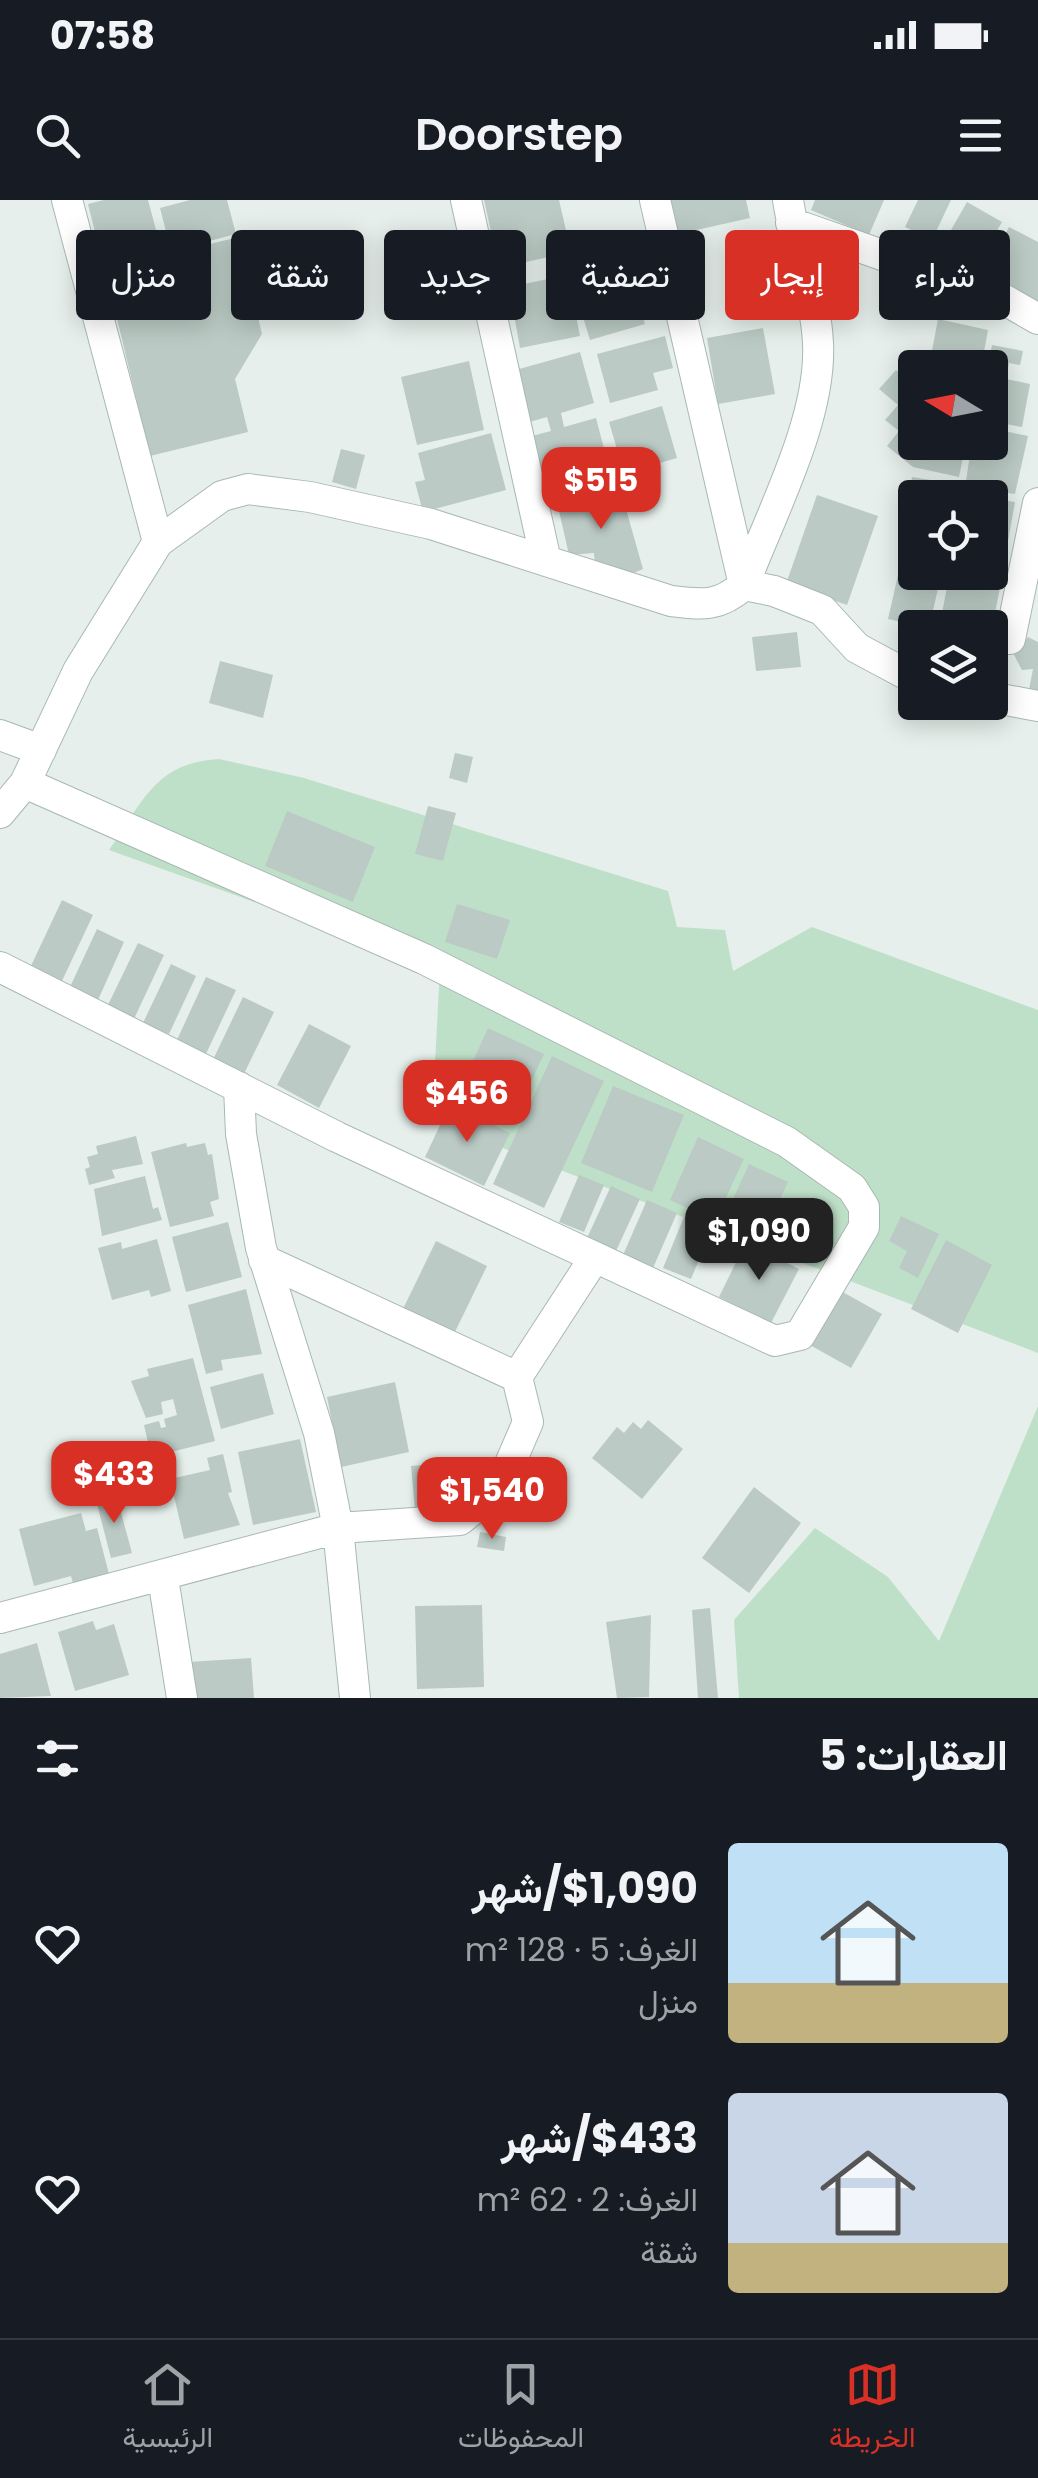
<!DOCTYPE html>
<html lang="ar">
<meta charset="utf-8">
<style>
:root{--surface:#171b24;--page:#242831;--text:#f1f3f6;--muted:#9ea1a6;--line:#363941;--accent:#d93025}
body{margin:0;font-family:Poppins,Vazirmatn,sans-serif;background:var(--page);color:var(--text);direction:rtl;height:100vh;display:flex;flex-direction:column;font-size:38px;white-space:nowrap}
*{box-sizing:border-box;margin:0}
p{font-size:32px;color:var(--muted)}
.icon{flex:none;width:55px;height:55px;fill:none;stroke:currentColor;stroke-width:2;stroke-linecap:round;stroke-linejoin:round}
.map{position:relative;height:1498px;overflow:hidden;direction:ltr}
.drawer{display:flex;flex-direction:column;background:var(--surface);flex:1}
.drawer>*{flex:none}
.hud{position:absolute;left:30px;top:30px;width:980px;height:90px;direction:rtl;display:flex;gap:20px}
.needle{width:65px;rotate:280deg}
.tools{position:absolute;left:898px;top:150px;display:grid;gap:20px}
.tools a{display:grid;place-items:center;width:110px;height:110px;border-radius:10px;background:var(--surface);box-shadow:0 5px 25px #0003;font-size:50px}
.price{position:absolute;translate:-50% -85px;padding:0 22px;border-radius:20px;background:var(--accent);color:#fff;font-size:32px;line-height:65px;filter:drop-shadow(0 2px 5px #0008)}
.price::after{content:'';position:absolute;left:50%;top:60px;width:30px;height:22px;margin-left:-15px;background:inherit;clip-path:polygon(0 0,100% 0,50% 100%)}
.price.active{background:#222;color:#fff}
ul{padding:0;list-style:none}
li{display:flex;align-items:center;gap:30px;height:250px;padding:0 30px}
li span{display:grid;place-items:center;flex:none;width:280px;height:200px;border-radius:10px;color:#555}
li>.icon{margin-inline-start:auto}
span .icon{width:120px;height:120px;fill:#fffc;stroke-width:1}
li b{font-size:42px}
h2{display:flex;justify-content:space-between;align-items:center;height:120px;padding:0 30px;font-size:42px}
.pill{padding:0 35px;border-radius:10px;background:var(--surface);box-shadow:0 5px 25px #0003;font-size:35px;line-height:90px}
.pill.active{background:var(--accent);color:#fff}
.status{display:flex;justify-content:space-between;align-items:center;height:70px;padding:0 50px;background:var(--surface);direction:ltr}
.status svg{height:28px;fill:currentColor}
header{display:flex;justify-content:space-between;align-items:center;height:130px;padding:0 30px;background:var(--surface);font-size:45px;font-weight:600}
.menu{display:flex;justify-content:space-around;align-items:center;height:140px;border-top:2px solid var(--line);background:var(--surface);font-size:28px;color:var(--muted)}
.menu a{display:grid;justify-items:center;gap:5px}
.menu .active{color:var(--accent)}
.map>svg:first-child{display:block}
.green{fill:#bfe0c8}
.building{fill:#bbcac4}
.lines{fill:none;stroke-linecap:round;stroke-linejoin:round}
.minor-casing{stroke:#a8b8b2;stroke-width:32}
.minor{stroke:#fff;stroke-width:30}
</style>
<div class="status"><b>07:58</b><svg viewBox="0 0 49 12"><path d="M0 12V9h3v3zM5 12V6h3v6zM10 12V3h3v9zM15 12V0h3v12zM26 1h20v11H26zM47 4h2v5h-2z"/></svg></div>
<header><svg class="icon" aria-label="menu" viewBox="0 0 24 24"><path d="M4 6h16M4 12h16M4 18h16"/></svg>Doorstep<svg class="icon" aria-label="search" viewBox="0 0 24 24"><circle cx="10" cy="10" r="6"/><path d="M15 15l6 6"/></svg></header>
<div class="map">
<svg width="1038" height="1498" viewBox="0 0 1038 1498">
<rect width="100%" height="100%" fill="#e6efeb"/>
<path class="green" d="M219 559 304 578 668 691 677 727 725 730 733 771 812 727 1038 810V1153L432 921 440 768 109 650C143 602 154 563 219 559Z
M1038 1206V1498H739L734 1420 815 1328 888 1377 939 1441Z"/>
<path class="building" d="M104 0H148L159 41 101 56 88 4Z
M190 0H227L236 34 171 51 160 8Z
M484 0H559L571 52 499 68Z
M662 0H746L750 18 670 36Z
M815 0H884L869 35 811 10Z
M918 0H951L932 40 905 27Z
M967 2 1002 22 978 64 943 44Z
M1009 27 1038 42V107L981 83Z
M239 37 262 134 235 179 248 232 150 256 105 69Z
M568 75 580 136 520 148 509 87Z
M635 87 645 124 590 140 579 104Z
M938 119 988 130 981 168H916L915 153 931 156Z
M763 128 775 194 718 204 707 138Z
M665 136 673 168 653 173 658 190 610 203 597 154Z
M992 145 1023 151 1020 165 1009 163 1006 179 1030 184 1022 227 990 221 987 168Z
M580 152 594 203 561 213 564 227 596 218 608 264 545 282 532 236 551 231 547 217 526 223 512 171Z
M469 161 484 230 417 245 401 177Z
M896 170 915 187V242H966L959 277 913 267 887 246 899 231 885 220 898 205 879 189Z
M662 206 677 258 624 273 609 222Z
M990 228 1028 236 1015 294 965 287 972 242H990Z
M491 233 506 290 423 312 415 282 425 280 418 253Z
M341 249 365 255 356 289 332 282Z
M912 277 956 284 954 298H915V315L906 314Z
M620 288 643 369 622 378 595 367 594 353 569 355 557 302Z
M817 295 878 316 847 405 786 384Z
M990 298 1015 302 1003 369 990 367Z
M901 322 915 323V375H898Z
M950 372 1002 378 992 428H939Z
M898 375 939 384 929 428 888 419Z
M797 432 801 467 756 471 752 437Z
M1028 437 1038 442V497L1028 495 1033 469 1022 470 1014 455Z
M220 461 273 475 263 518 209 503Z
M455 553 473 557 467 583 449 578Z
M428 606 456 613 443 661 415 654Z
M287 611 375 647 353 702 265 666Z
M62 700 93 715 61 783 30 768Z
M457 704 510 720 497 759 445 742Z
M97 729 124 742 98 800 70 787Z
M138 743 164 755 133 821 106 809Z
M171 764 196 776 169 834 143 823Z
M206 777 236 790 205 856 176 842Z
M243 797 274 812 241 880 210 866Z
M309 824 351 846 319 908 277 885Z
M488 828 544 854 511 925 456 899Z
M552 856 604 881 544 1008 493 984Z
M613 886 684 915 652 992 581 963Z
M450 904 510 933 484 986 425 957Z
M136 936 143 964 112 970 115 978 89 985 85 969 90 967 87 957 98 954 96 946Z
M698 937 744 959 715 1021 670 1000Z
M186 943 187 947 205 943 208 955 212 954 219 999 210 1002 214 1016 170 1027 151 952Z
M749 964 788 982 762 1038 723 1021Z
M579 975 604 985 584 1032 559 1022Z
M145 976 153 1009 158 1007 162 1020 102 1036 94 989Z
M611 986 640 999 616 1051 587 1038Z
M647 1000 677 1013 653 1068 623 1055Z
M901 1016 939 1034 918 1078 899 1068 907 1051 889 1041Z
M684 1017 712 1028 691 1079 663 1068Z
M228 1022 242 1077 186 1092 172 1037Z
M157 1039 171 1091 151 1097 149 1090 112 1100 98 1048 121 1042 122 1049Z
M946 1040 992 1065 958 1133 911 1109Z
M436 1041 487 1066 453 1136 402 1111Z
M746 1042 799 1069 771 1123 719 1097Z
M246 1089 262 1154 221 1160 223 1170 206 1174 188 1105Z
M841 1091 882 1114 851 1168 810 1145Z
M193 1158 215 1241 167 1253 165 1247 150 1251 144 1225 159 1221 161 1228 166 1227 164 1219 177 1215 173 1199 161 1202 163 1214 146 1218 131 1181 149 1176 147 1169Z
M263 1173 274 1214 221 1229 210 1187Z
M395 1182 409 1252 341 1267 327 1197Z
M648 1220 683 1249 642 1299 592 1258 617 1227 624 1233 633 1222 641 1229Z
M300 1239 316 1312 253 1325 238 1252Z
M223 1254 232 1292 228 1293 240 1325 184 1339 170 1279 210 1270 207 1258Z
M470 1261 474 1304 415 1310 411 1266Z
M754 1287 801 1323 749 1393 702 1358Z
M116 1294 132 1353 111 1358 96 1300Z
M81 1313 86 1331 97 1328 109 1374 73 1383 71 1376 34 1386 19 1329Z
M480 1332 506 1337 504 1351 477 1347Z
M482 1405 484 1487 417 1489 415 1406Z
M710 1408 718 1498H698L692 1410Z
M651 1415 649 1497 617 1498 606 1422Z
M93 1421 96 1430 114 1424 129 1475 75 1491 58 1432Z
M37 1443 51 1496 0 1498V1454Z
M251 1458 254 1498H191L189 1462Z"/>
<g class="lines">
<defs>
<path id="minor" d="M67 0 158 342
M466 0 546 361
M655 0 744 385 774 391 822 410 857 448 915 479
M791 23 996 95 1038 119
M1010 439 1038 303
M990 497 1038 506
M0 535 41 550
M0 613 25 583 78 471 158 342 222 296 248 289 310 297 431 324 671 401C703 405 719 407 744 385 770 315 822 219 818 143 816 96 795 47 788 0
M0 767 337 937 775 1141 800 1135 864 1027V1007L852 988 787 942 424 759 25 583
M239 887 241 934 261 1048 319 1233 338 1328 355 1498
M264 1060 517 1177 595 1057
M163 1378 182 1498
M0 1418 338 1328 460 1320 500 1287 528 1222 517 1177"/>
</defs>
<use href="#minor" class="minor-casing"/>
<use href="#minor" class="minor"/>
</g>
</svg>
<div class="tools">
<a><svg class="needle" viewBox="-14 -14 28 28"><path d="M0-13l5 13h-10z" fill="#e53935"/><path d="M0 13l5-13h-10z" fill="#9ea1a6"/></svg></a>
<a><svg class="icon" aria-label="locate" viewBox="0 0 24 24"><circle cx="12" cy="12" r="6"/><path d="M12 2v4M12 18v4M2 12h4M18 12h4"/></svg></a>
<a><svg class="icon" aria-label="layers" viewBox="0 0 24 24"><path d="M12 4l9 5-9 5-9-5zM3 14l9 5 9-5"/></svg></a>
</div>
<b class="price" style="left:601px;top:332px">$515</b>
<b class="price" style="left:467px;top:945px">$456</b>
<b class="price active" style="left:759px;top:1083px">$1,090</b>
<b class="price" style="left:114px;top:1326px">$433</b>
<b class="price" style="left:492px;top:1342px">$1,540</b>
<div class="hud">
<a class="pill">شراء</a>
<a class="pill active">إيجار</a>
<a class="pill">تصفية</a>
<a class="pill">جديد</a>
<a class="pill">شقة</a>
<a class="pill">منزل</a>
</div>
</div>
<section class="drawer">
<h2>العقارات: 5<svg class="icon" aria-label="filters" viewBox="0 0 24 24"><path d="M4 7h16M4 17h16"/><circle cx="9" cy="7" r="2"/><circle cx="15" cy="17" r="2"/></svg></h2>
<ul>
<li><span style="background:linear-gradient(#bfe0f5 70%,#c2b280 0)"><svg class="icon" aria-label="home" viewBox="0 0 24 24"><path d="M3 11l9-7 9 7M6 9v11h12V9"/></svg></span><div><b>$1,090/شهر</b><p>الغرف: 5 · 128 m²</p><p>منزل</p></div><svg class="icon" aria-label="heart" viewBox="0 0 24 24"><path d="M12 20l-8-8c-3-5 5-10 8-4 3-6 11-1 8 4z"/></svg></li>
<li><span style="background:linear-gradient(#c9d6e8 75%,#c2b280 0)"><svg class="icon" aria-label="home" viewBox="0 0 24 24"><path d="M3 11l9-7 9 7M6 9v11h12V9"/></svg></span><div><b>$433/شهر</b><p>الغرف: 2 · 62 m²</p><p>شقة</p></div><svg class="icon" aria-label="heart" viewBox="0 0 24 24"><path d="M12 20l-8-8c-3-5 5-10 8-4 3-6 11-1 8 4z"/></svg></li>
</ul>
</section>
<nav class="menu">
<a class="active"><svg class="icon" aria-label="map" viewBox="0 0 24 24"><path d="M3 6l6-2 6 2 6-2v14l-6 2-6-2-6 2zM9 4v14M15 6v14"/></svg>الخريطة</a>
<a><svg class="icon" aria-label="saved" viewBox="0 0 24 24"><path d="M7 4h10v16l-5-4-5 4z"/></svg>المحفوظات</a>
<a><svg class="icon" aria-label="home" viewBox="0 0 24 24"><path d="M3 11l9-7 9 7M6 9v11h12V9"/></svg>الرئيسية</a>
</nav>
